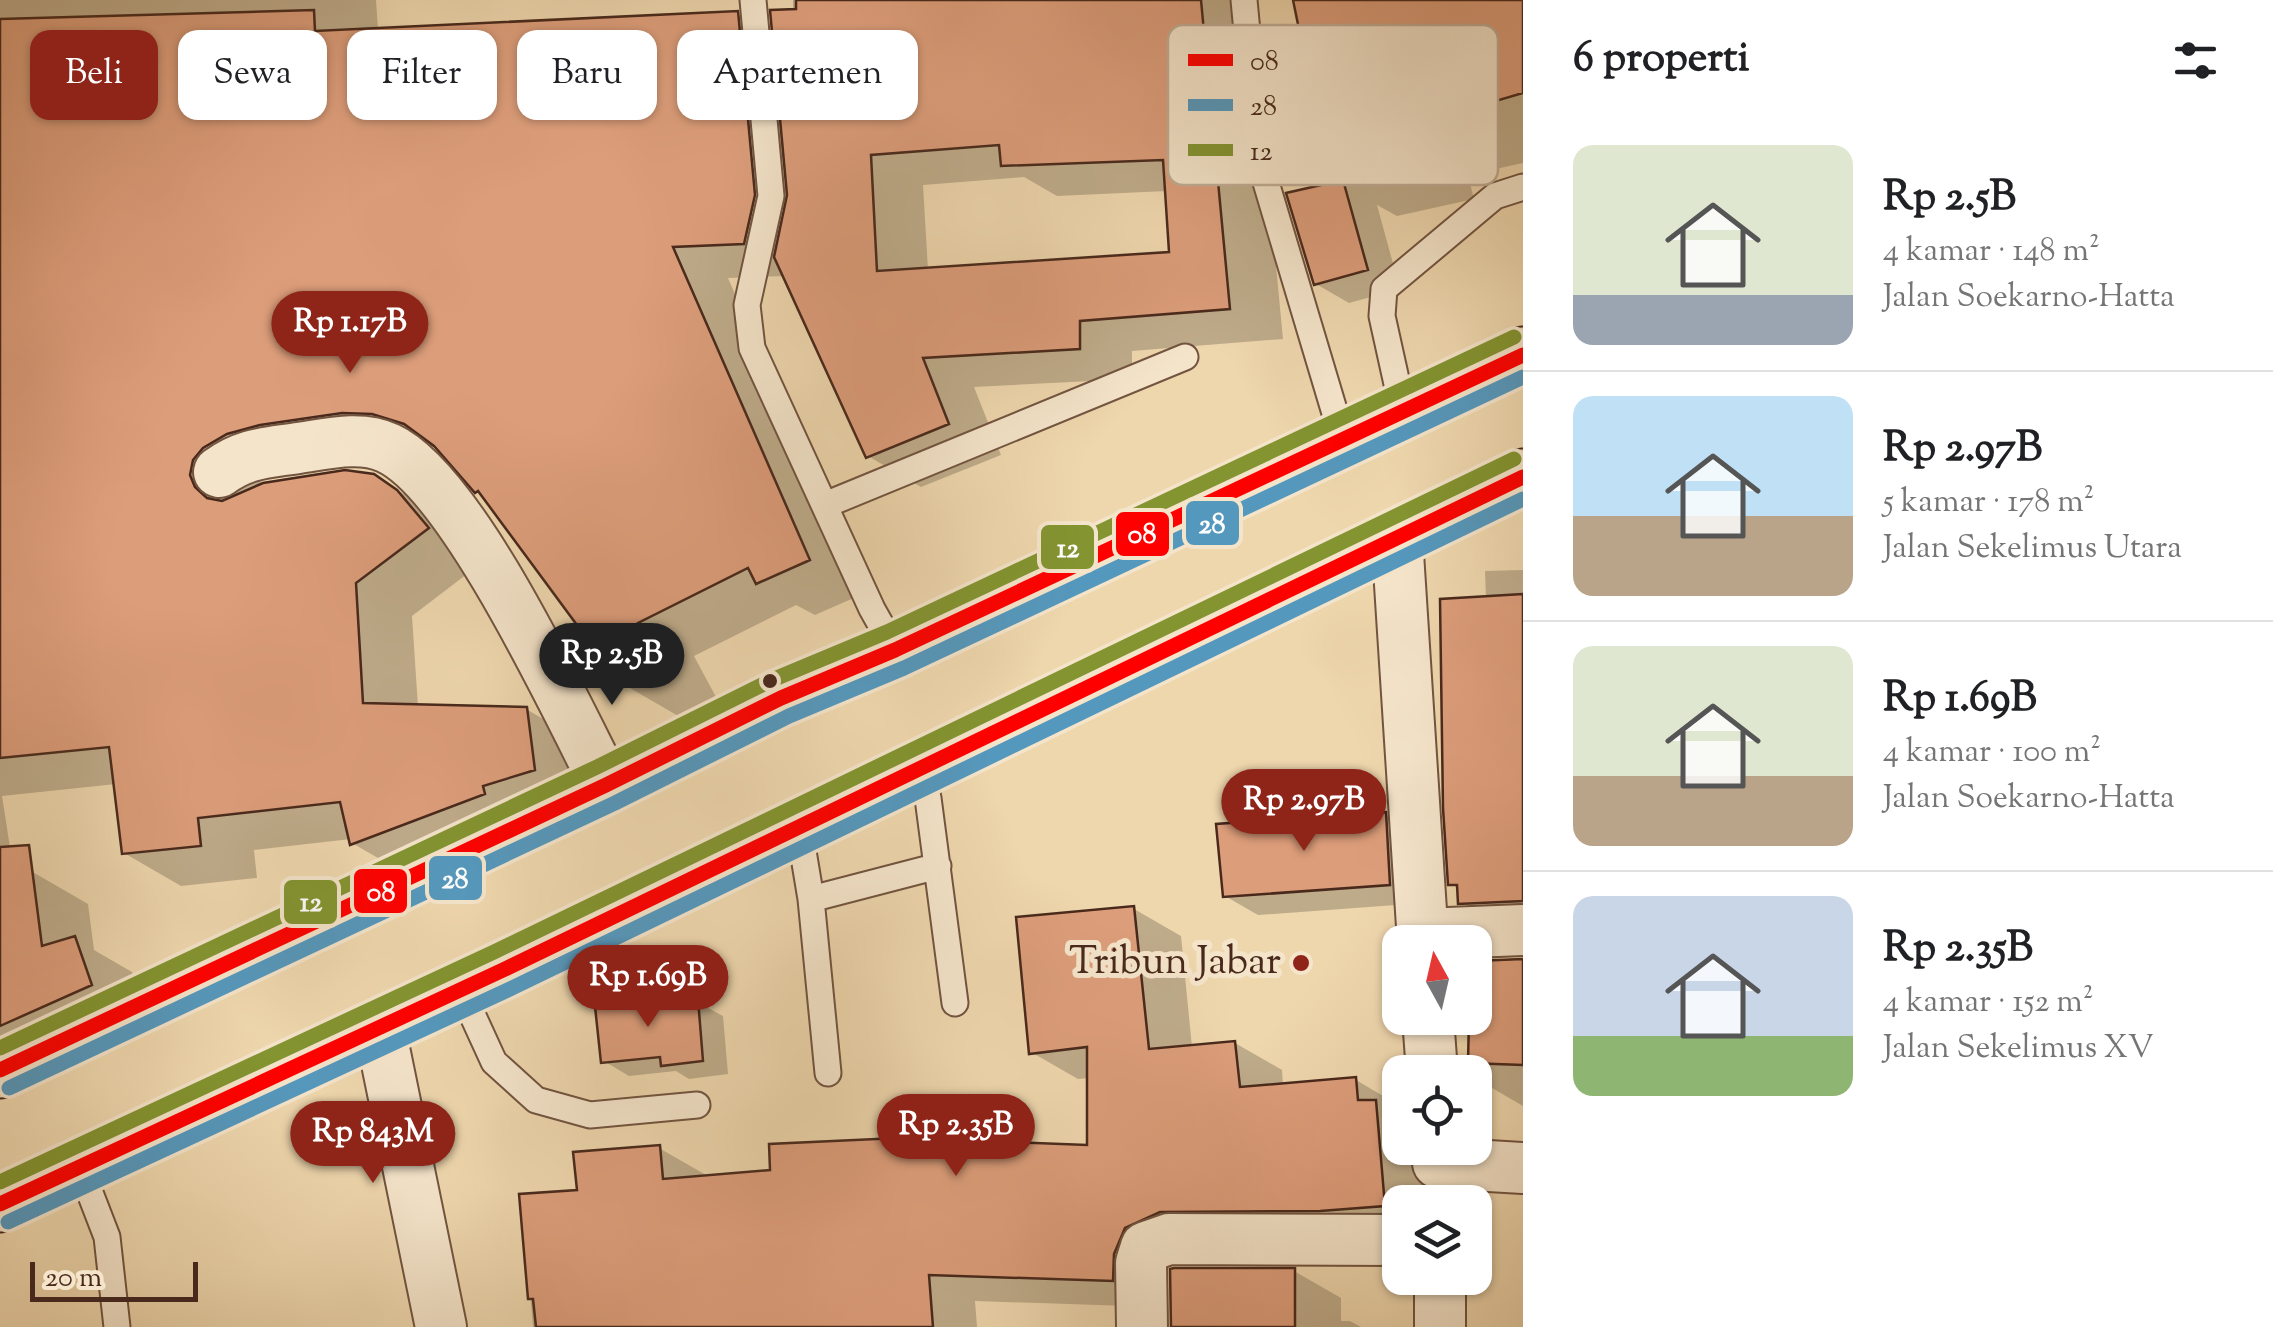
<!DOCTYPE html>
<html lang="id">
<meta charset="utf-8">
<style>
:root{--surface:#fff;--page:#f6f6f6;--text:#202124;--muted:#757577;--line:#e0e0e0;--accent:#8f2418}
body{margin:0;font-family:"Sorts Mill Goudy",serif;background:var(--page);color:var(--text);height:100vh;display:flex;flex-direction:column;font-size:38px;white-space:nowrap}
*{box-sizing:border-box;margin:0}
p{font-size:32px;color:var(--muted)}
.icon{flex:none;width:55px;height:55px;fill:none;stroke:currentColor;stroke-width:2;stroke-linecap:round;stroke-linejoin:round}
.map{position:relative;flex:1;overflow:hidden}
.drawer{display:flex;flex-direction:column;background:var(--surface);width:750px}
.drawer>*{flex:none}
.banner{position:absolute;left:30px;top:30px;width:950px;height:90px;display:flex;gap:20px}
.needle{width:65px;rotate:352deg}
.controls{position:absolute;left:1382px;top:925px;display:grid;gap:20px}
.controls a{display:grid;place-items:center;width:110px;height:110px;border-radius:20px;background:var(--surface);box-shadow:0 2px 8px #0004;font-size:50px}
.scale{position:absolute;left:30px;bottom:25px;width:168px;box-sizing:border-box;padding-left:10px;border:5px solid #49291c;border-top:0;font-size:28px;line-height:35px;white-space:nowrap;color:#49291c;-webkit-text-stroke:8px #f4e4ca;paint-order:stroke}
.price{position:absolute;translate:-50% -85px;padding:0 22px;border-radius:35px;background:var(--accent);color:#fff;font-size:32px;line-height:65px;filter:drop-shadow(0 2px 5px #0008)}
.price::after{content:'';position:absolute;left:50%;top:60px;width:30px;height:22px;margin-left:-15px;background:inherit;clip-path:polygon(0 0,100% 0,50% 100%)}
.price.active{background:#222;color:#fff}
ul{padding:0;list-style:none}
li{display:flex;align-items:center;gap:30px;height:250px;padding:0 50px}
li+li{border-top:2px solid var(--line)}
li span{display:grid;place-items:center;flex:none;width:280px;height:200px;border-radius:20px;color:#555}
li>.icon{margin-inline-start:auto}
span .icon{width:120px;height:120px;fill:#fffc;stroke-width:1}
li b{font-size:42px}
h2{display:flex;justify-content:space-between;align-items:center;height:120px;padding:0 50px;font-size:42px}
.chip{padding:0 35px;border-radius:20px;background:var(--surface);box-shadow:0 2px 8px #0004;font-size:35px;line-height:90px}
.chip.active{background:var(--accent);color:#fff}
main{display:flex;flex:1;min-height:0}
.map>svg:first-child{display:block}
.shadow{fill:#0003;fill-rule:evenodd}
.building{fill:#dc9d7a;stroke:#49291c;stroke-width:2.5;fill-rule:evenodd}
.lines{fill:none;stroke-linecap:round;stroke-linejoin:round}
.lane-casing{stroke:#725440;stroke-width:29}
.street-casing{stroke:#725440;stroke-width:54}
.highway-casing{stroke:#49291c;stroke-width:59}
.lane{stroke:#f4e4ca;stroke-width:25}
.street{stroke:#f4e4ca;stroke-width:50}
.highway{stroke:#eed6ad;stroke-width:55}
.bus-1-casing{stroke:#f4e4ca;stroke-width:22}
.bus-2-casing{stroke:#f4e4ca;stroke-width:22}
.bus-3-casing{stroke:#f4e4ca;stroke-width:22}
.bus-1{stroke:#f00;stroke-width:15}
.bus-2{stroke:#5598bd;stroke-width:15}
.bus-3{stroke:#839430;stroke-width:15}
.bus-dot{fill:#49291c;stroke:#f4e4ca;stroke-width:4}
.poi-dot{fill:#8f2418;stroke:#f4e4ca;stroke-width:4}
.labels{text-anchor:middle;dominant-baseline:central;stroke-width:10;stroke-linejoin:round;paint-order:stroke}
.poi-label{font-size:40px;fill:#49291c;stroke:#f4e4ca;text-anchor:end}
.key{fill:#f4e4ca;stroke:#c1ac96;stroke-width:2.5}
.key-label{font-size:28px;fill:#49291c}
.line-badge{stroke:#f4e4ca;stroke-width:4}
.badge-label{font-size:28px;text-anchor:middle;font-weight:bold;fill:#fff}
</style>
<main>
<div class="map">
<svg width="1523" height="1327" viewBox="0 0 1523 1327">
<rect width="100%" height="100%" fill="#eed6ad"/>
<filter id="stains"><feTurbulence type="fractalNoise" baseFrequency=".002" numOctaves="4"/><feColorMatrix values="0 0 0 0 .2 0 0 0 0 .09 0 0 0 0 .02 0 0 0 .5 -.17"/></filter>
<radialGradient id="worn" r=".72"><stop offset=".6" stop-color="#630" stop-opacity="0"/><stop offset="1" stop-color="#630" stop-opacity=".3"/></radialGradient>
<path class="shadow" d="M0 0H376L378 30 737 14 775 36 793 11V0H1231L1252 14 1283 339 1132 351V379L974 387 1001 455 921 487 868 456 785 276 728 278 865 593 815 615 796 605 694 656 716 697 680 717 623 684 484 495 477 491 439 448 399 444 273 472 256 486 373 476 432 510 484 561 412 616 418 707 526 709 583 742 591 802 409 876 352 843 351 839 254 850 257 878 181 886 124 853 116 784 2 796 14 873 31 871 88 904 94 950 132 972 148 1017 0 1079ZM1024 177 1057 196 1167 191 1171 254 928 270 923 185ZM745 187 786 210V216L742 191Z
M1301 0H1523V163L1468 175 1474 199 1397 216 1377 205 1400 289 1349 303 1316 284 1339 183 1332 179Z
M1523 570V923L1498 924 1461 902 1460 889 1451 884 1486 599 1485 571Z
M1385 814 1419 834 1423 903 1258 915 1225 896Z
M1134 909 1181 936 1192 1047 1235 1043 1282 1070 1283 1086 1356 1080 1400 1106V1148H1424L1428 1202H1400V1234L1172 1254 1160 1282 1159 1307 975 1301 977 1327H533L522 1196 579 1192 659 1148 706 1175V1178L1089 1147 1090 1078 1078 1079 1031 1052Z
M1523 961V1106L1492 1088V1075L1471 1062 1475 963Z
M644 993 665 1006 697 1002 723 1016 728 1074 689 1079 676 1071 629 1076 604 1061Z
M1294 1271 1341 1298V1321H1350L1361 1327H1173Z"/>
<path class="building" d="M796 0H1201L1230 309 1080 321V349L923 358 949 424 866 458 774 257 787 195 770 10 796 9ZM999 145 1001 166 1163 160 1169 252 877 271 871 155Z
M1293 0H1523V93L1475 107 1479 122 1405 138 1410 163 1330 181Z
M314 10 315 31 738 11 755 195 744 244 673 247 810 560 756 584 748 568 638 623 661 664 622 686 478 491 475 493 434 446 404 424 372 414 342 413 260 425 227 434 203 448 193 460 190 475 195 487 207 498 222 501 263 483 345 470 374 474 397 490 429 528 356 583 363 703 527 707 535 770 483 786 485 794 350 845 340 802 198 818 201 846 122 854 109 747 0 758V19Z
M1343 180 1368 270 1314 285 1286 193Z
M1523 594V901L1458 904 1457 885H1448L1443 808 1440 599Z
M1386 812 1390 885 1223 897 1216 824Z
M29 845 42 946 75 936 92 985 0 1026V847Z
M1134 906 1149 1049 1235 1041 1240 1087 1356 1077 1358 1100H1376L1385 1206 1320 1211 1160 1212 1125 1228 1114 1254 1113 1281 929 1275 933 1327H536L533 1299H528L519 1194 577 1190 573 1152 660 1145 663 1179 770 1170 769 1144 898 1138 1087 1145V1047L1029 1054 1016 917Z
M1523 959V1065L1468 1063 1469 1018H1475V961Z
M645 991 646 1006 698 999 703 1061 661 1066 660 1057 601 1063 594 997Z
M1174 1268H1295V1327H1171L1170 1269Z"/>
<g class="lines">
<defs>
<path id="lane" d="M753 0 771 196 747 305 752 348 872 609 895 650
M1244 0 1259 159 1343 440
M1403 411 1382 316 1384 289 1495 196 1523 187
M825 505 1185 357
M921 768 928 798 955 1003
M799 827 811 899 828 1073
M811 899 938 866
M461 990 494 1062 536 1100 590 1115 697 1105
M80 1167 107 1237 117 1327"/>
<path id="street" d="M219 472C245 453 266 453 298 448 326 444 361 435 388 448 462 482 566 707 606 785
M1397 538 1423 942
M1423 934 1523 930
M1428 1018 1432 1072
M380 1029 441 1327
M1438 1163 1523 1168
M1440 1278V1327
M1142 1327 1141 1263 1146 1247 1169 1239 1400 1240"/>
<path id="highway" d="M0 1070 606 785 781 698 895 650 1523 355
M0 1204 503 970 1523 477"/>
</defs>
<use href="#lane" class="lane-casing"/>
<use href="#street" class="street-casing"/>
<use href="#highway" class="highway-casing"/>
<use href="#lane" class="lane"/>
<use href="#street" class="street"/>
<use href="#highway" class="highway"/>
<defs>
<path id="bus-1" d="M0 1070 606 785 781 698 895 650 1523 355
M0 1204 503 970 1523 477"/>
<path id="bus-2" d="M9 1088 615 803 789 716 904 668 1523 377
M8 1222 512 988 1523 499"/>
<path id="bus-3" d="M0 1048 597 767 772 680 887 632 1514 337
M0 1182 494 952 1514 459"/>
</defs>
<use href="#bus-1" class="bus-1-casing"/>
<use href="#bus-2" class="bus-2-casing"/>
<use href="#bus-3" class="bus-3-casing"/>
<use href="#bus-1" class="bus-1"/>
<use href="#bus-2" class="bus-2"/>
<use href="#bus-3" class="bus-3"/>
</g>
<circle class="bus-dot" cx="770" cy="681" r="9"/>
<circle class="poi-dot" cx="1301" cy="963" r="10"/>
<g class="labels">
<g class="poi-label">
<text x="1281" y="963">Tribun Jabar</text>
</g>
</g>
<rect x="1168" y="25" width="330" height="160" rx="15" class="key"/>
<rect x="1188" y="54" width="45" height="12" fill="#f00"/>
<rect x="1188" y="99" width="45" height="12" fill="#5598bd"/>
<rect x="1188" y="144" width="45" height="12" fill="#839430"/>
<g class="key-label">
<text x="1250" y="70">08</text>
<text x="1250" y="115">28</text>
<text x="1250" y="160">12</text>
</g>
<g class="line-badge">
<rect x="1184" y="499" width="57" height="48" rx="10" fill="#5598bd"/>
<rect x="1114" y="510" width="57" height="48" rx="10" fill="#f00"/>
<rect x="1039" y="523" width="57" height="48" rx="10" fill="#839430"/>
<rect x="427" y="854" width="57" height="48" rx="10" fill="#5598bd"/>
<rect x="352" y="867" width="57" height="48" rx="10" fill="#f00"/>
<rect x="282" y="878" width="57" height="48" rx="10" fill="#839430"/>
</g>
<g class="badge-label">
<text x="1212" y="533">28</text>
<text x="1142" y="543">08</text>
<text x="1068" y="557">12</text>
<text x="455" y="888">28</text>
<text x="381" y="901">08</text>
<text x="311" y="911">12</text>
</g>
<rect width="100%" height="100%" filter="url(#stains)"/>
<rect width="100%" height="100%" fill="url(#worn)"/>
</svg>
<div class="controls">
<a><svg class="needle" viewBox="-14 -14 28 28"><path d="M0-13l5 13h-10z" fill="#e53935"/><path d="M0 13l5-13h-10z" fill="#757577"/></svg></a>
<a><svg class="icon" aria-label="locate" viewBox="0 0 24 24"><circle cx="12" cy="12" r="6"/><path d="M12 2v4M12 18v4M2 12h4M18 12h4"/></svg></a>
<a><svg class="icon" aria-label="layers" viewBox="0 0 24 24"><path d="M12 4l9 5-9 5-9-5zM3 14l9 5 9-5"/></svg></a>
</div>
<div class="scale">20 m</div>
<b class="price" style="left:350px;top:376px">Rp 1.17B</b>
<b class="price active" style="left:612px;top:708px">Rp 2.5B</b>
<b class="price" style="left:1304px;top:854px">Rp 2.97B</b>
<b class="price" style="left:648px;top:1030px">Rp 1.69B</b>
<b class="price" style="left:956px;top:1179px">Rp 2.35B</b>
<b class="price" style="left:373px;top:1186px">Rp 843M</b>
<div class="banner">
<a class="chip active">Beli</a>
<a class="chip">Sewa</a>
<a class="chip">Filter</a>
<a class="chip">Baru</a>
<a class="chip">Apartemen</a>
</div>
</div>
<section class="drawer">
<h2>6 properti<svg class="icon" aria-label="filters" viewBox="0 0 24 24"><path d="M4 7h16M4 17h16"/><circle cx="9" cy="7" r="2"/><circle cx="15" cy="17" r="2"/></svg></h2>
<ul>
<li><span style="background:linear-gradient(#dfe7d0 75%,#9aa5b1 0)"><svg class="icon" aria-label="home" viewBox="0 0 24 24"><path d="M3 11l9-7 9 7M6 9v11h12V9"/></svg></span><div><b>Rp 2.5B</b><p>4 kamar · 148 m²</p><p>Jalan Soekarno-Hatta</p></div></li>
<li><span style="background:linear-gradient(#bfe0f5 60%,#b9a48a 0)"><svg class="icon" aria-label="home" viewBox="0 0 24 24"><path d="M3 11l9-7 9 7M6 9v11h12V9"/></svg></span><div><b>Rp 2.97B</b><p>5 kamar · 178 m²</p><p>Jalan Sekelimus Utara</p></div></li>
<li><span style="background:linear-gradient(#dfe7d0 65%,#b9a48a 0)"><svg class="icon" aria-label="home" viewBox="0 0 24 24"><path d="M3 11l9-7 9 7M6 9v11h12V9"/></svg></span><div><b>Rp 1.69B</b><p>4 kamar · 100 m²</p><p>Jalan Soekarno-Hatta</p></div></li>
<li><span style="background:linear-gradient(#c9d6e8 70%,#8fb573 0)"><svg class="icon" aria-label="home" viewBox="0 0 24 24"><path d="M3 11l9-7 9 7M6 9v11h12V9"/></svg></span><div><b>Rp 2.35B</b><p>4 kamar · 152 m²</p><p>Jalan Sekelimus XV</p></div></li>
</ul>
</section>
</main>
